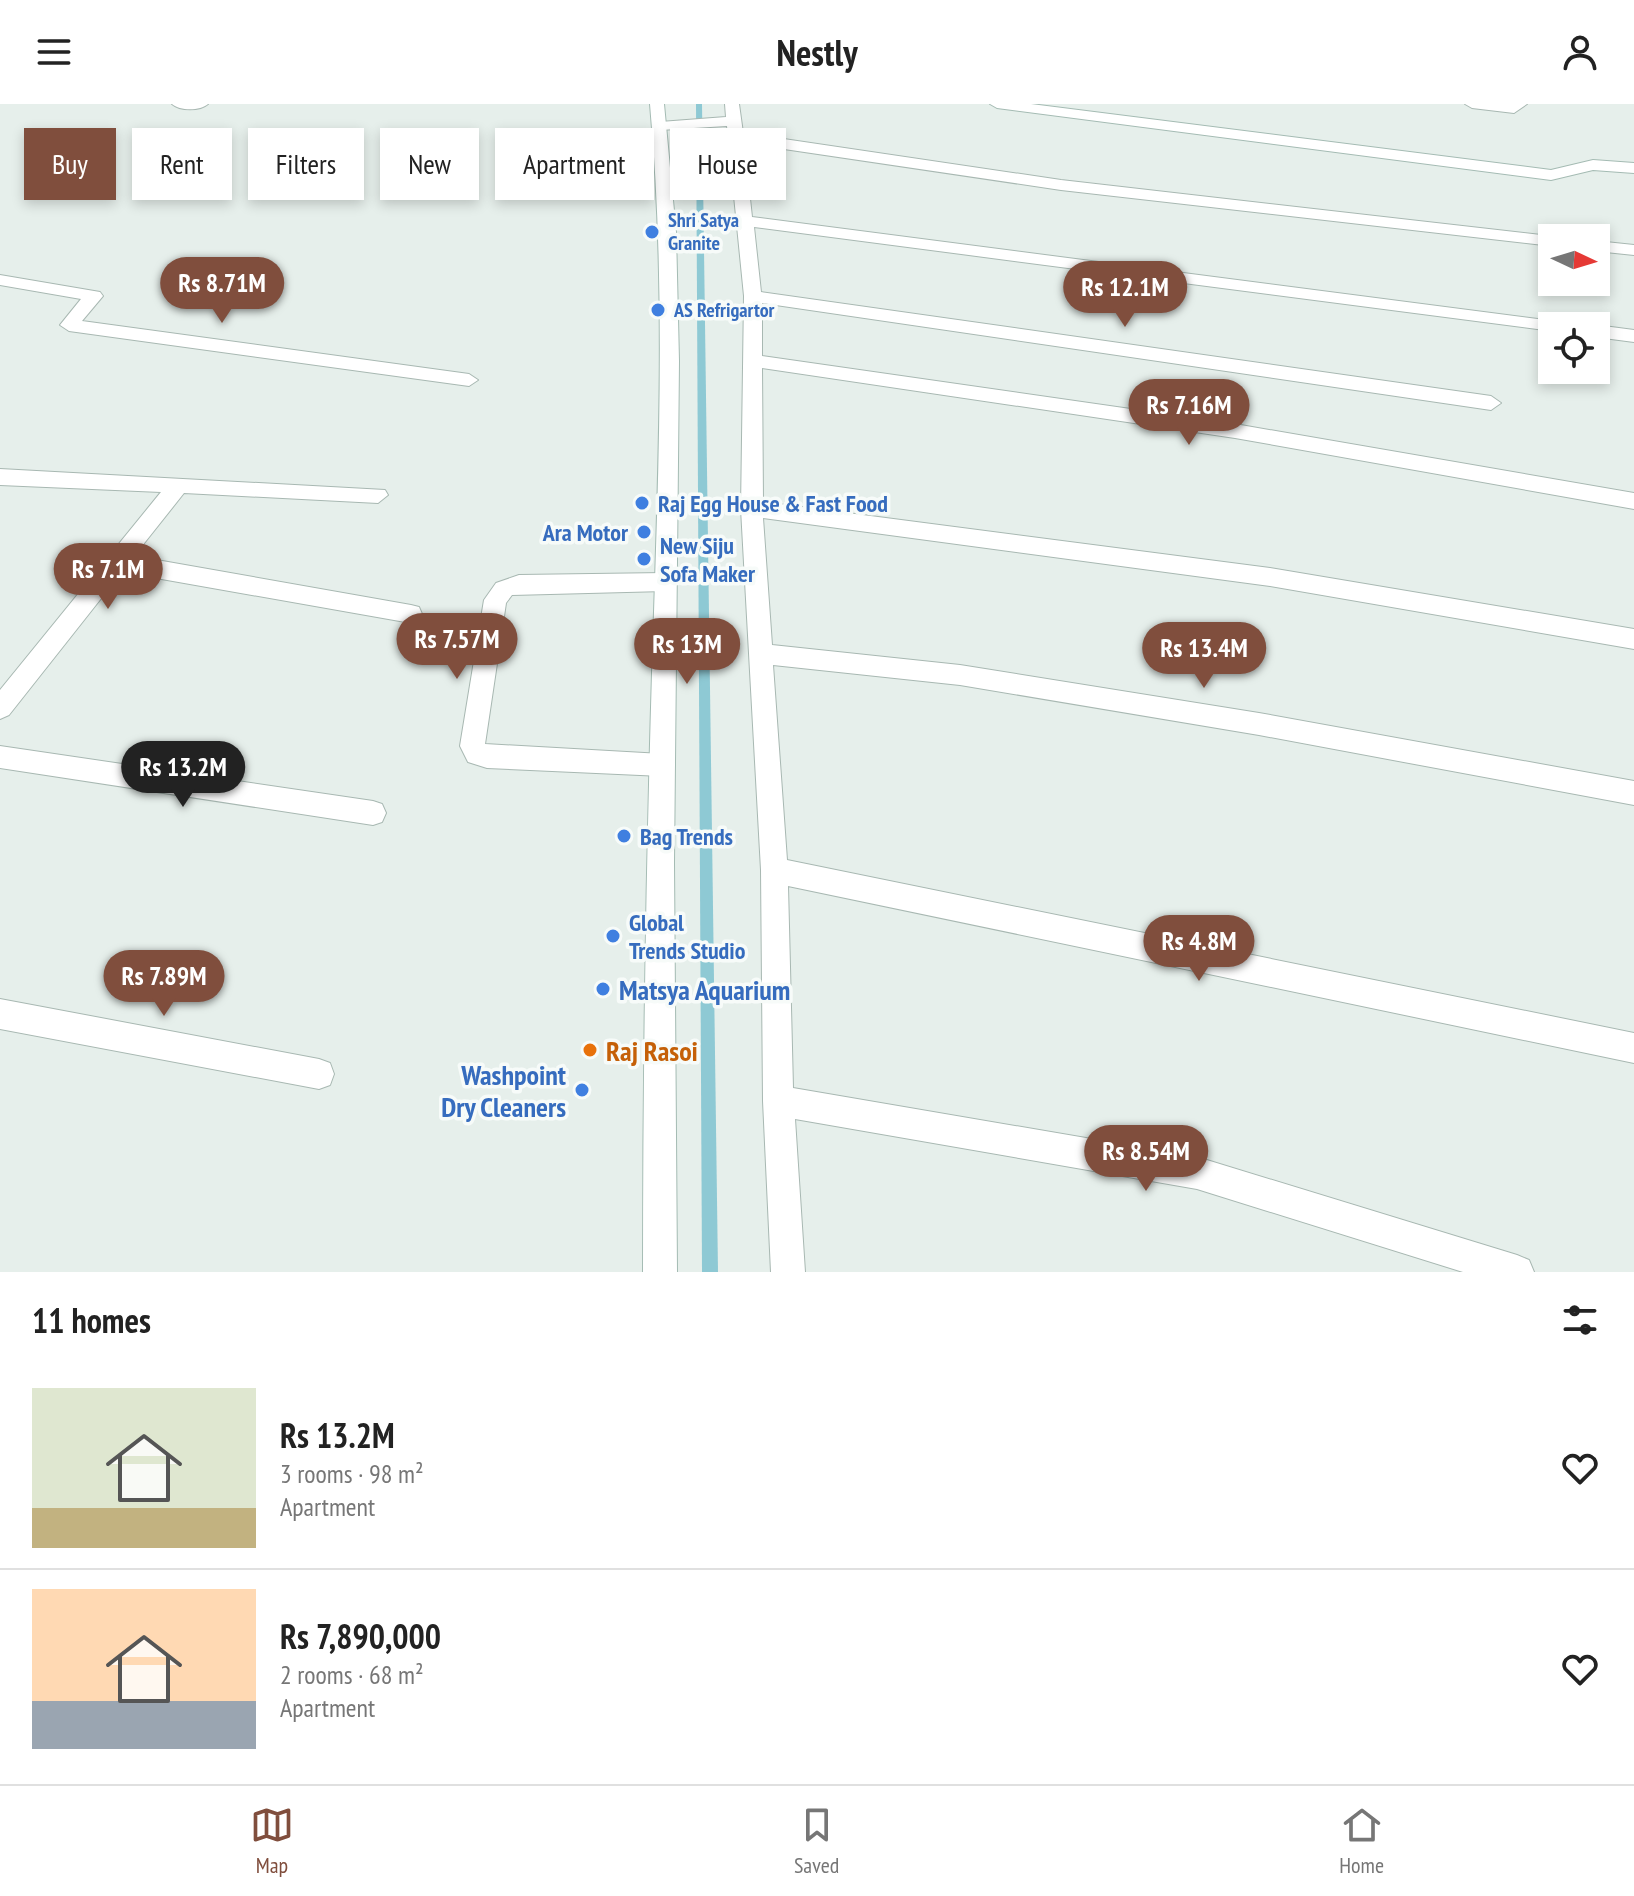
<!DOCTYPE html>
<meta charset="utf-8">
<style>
:root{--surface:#fff;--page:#f6f6f6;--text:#222;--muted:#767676;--line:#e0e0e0;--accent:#804e3d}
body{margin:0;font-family:"PT Sans Narrow",sans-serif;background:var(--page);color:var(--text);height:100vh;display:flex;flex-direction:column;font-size:30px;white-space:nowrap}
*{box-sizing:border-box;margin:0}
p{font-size:26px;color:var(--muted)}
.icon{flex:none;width:44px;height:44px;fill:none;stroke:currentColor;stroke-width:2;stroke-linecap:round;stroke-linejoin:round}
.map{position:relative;height:1168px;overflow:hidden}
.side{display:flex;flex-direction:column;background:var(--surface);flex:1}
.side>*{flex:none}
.guide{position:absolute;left:24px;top:24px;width:800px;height:72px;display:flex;gap:16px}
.needle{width:52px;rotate:94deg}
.fabs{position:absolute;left:1538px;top:120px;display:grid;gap:16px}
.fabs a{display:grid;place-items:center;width:72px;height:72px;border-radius:0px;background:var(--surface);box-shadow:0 4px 12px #0003;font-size:40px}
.price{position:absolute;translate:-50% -68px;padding:0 18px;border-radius:28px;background:var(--accent);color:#fff;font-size:26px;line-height:52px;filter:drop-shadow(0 2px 4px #0008)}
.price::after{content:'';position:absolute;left:50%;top:48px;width:24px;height:18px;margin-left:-12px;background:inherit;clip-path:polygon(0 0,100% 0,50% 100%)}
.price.active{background:#222;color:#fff}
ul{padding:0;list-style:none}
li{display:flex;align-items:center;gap:24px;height:200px;padding:0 32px}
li+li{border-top:2px solid var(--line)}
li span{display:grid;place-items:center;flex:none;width:224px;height:160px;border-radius:0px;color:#555}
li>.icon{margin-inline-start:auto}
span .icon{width:96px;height:96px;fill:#fffc;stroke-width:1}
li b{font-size:34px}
h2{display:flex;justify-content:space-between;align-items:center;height:96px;padding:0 32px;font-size:34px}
.chip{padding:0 28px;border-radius:0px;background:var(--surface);box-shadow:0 4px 12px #0003;font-size:28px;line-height:72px}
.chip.active{background:var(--accent);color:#fff}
header{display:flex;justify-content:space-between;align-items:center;height:104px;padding:0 32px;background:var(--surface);font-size:36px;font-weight:700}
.dock{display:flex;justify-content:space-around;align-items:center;height:112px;border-top:2px solid var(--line);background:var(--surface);font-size:22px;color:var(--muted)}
.dock a{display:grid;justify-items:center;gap:4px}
.dock .active{color:var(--accent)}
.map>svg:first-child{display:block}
.built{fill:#d4dfda}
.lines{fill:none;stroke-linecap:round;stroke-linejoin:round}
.stream{fill:#8ec9d4;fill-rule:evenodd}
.street-casing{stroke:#a8b8b2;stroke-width:2}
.secondary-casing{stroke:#a4bbb3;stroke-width:2}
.street{fill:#fff;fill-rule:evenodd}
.secondary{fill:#fff;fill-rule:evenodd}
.shop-dot{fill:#3f7fe0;stroke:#f7fbf9;stroke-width:3}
.food-dot{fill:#e8710a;stroke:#f7fbf9;stroke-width:3}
.labels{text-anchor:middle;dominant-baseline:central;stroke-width:7;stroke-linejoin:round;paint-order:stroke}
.far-shop-label{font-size:20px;font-weight:bold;fill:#366cbe;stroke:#f7fbf9;text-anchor:start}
.shop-label{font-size:24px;font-weight:bold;fill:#366cbe;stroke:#f7fbf9;text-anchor:start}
.near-shop-label{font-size:28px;font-weight:bold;fill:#366cbe;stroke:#f7fbf9;text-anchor:start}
.near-food-label{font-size:28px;font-weight:bold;fill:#c56008;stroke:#f7fbf9;text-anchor:start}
</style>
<header><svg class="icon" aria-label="menu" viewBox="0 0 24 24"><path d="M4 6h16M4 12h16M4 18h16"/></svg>Nestly<svg class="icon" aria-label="person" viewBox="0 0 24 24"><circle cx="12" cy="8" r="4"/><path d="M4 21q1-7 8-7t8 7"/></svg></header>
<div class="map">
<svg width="1634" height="1168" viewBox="0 0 1634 1168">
<rect width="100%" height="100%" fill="#e6efeb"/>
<path class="built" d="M548 32 617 33 611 61 535 55Z"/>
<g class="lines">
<path class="stream" d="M696 0H702L718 1168H702Z"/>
<defs>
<path id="street" d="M172 0H208C200 7 180 7 172 0Z
M725 0H739L743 29 1061 76 1558 133 1552 134V142L1061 86 744 39 752 113 1561 218 1564 222H1552V227L754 123 761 188 1491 292 1501 299 1491 306 762 199V252L1235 320 1634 389V405L1235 334 762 264 763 398 1270 464 1634 525V545L1270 482 763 414 772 541 960 561 1259 609 1634 677V701L1259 631 960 581 773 561 787 756 1634 929V959L788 782 793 984 1197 1053 1517 1151 1529 1156 1534 1168H1463L1197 1085 795 1015 805 1168H771L763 997 761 766 741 405 744 192 727 22 660 26 653 22 660 18 726 13Z
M1465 0H1527L1514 9 1472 4Z
M1596 137 1634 141V151L1596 147Z
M0 171 100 188 103 192 82 217 469 270 478 276 469 282 69 227 60 221 81 195 0 181Z
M1596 221 1634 226V238L1596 233V222H1593Z
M0 365 385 386 388 391 378 399 184 389 134 452 411 501 419 503 422 510 419 517 411 519 122 468 9 611 0 615V586L161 388 0 381Z
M665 469 673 472 676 478 673 484 665 487 512 491 506 499 485 640 662 650 671 653 675 661 671 669 662 672 487 664 468 658 460 642 484 496 496 479 519 471Z
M0 642 373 697 382 700 386 709 382 718 373 721 0 664Z
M0 895 319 955 330 959 334 970 330 981 319 985 0 925Z"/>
<path id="secondary" d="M650 0H664L676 128 679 257 674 759 677 1168H643C643 968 646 768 652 569 658 379 667 189 650 0Z
M990 0H1031L1551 66 1593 56 1634 59V69L1593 66 1551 76 997 4Z"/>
</defs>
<use href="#street" class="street-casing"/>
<use href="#secondary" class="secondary-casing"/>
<use href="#street" class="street"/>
<use href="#secondary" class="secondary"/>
</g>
<g class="shop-dot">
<circle cx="652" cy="128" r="8"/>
<circle cx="658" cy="206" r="8"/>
<circle cx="642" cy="399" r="8"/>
<circle cx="644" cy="428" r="8"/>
<circle cx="644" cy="455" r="8"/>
<circle cx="624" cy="732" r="8"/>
<circle cx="613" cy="832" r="8"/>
<circle cx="603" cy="885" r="8"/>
<circle cx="582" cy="986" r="8"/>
</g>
<circle class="food-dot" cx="590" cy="946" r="8"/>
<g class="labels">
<g class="far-shop-label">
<text x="668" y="116">Shri Satya<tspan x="668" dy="23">Granite</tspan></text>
<text x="674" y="206">AS Refrigartor</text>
</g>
<g class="shop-label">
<text x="658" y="399">Raj Egg House &amp; Fast Food</text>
<text x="628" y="428" text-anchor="end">Ara Motor</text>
<text x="660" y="441">New Siju<tspan x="660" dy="28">Sofa Maker</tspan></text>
<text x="640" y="732">Bag Trends</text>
<text x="629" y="818">Global<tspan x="629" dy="28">Trends Studio</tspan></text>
</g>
<g class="near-shop-label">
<text x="619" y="885">Matsya Aquarium</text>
<text x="566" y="970" text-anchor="end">Washpoint<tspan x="566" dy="32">Dry Cleaners</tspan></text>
</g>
<g class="near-food-label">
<text x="606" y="946">Raj Rasoi</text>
</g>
</g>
</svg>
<div class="fabs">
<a><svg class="needle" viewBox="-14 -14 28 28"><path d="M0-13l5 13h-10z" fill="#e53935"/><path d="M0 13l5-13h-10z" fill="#767676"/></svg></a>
<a><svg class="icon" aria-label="locate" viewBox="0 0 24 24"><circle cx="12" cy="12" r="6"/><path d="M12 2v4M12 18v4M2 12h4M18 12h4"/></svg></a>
</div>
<b class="price" style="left:222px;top:221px">Rs 8.71M</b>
<b class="price" style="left:1125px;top:225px">Rs 12.1M</b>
<b class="price" style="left:1189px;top:343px">Rs 7.16M</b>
<b class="price" style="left:108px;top:507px">Rs 7.1M</b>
<b class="price" style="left:457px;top:577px">Rs 7.57M</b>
<b class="price" style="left:687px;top:582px">Rs 13M</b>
<b class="price" style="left:1204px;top:586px">Rs 13.4M</b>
<b class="price active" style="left:183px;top:705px">Rs 13.2M</b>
<b class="price" style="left:1199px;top:879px">Rs 4.8M</b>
<b class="price" style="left:164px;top:914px">Rs 7.89M</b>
<b class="price" style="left:1146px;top:1089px">Rs 8.54M</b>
<div class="guide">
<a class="chip active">Buy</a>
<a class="chip">Rent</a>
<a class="chip">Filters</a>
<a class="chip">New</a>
<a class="chip">Apartment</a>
<a class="chip">House</a>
</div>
</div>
<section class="side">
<h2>11 homes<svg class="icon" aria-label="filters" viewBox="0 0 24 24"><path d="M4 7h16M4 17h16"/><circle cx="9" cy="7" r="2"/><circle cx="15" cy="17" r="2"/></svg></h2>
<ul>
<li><span style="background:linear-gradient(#dfe7d0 75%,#c2b280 0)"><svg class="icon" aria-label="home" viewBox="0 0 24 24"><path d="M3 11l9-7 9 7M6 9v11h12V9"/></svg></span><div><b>Rs 13.2M</b><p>3 rooms · 98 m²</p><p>Apartment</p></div><svg class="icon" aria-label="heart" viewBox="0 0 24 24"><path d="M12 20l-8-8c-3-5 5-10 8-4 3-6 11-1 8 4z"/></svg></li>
<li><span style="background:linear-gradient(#ffd9b3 70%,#9aa5b1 0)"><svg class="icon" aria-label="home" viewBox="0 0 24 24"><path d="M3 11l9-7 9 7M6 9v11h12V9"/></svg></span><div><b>Rs 7,890,000</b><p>2 rooms · 68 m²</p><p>Apartment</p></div><svg class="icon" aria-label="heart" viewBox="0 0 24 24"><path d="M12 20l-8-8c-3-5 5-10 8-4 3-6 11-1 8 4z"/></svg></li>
</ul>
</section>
<nav class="dock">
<a class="active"><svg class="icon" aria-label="map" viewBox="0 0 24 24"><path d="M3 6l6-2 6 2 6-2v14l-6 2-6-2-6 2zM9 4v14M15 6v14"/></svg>Map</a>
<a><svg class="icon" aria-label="saved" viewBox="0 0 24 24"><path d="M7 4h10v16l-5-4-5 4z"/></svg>Saved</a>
<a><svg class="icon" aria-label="home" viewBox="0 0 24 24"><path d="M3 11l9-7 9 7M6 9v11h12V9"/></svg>Home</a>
</nav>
